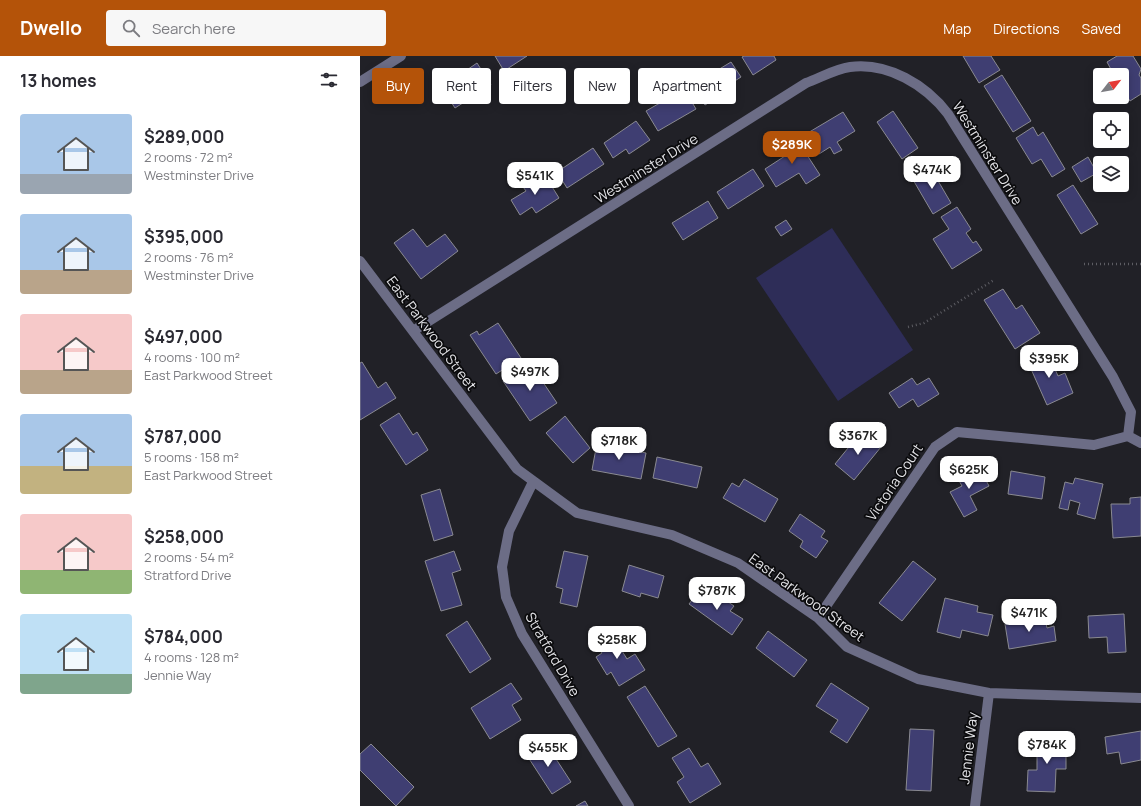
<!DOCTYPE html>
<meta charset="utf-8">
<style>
:root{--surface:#fff;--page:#f7f7f7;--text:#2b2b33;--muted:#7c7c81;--accent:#b45309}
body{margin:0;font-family:Manrope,sans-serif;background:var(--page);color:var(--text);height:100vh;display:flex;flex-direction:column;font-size:15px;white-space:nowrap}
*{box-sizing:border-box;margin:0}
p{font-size:13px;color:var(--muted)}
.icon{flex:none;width:22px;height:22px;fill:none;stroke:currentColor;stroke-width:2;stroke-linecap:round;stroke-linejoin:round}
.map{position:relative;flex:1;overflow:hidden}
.sheet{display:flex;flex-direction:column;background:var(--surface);width:360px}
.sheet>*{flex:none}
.top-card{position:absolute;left:12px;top:12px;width:380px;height:36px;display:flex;gap:8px}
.needle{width:26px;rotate:59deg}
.controls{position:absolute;left:733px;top:12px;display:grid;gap:8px}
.controls a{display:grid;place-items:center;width:36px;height:36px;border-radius:4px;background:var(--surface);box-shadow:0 2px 10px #0003;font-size:20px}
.price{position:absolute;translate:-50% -34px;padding:0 9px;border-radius:8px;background:#fff;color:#222;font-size:13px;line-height:26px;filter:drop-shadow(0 1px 2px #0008)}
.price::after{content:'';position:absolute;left:50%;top:24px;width:12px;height:9px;margin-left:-6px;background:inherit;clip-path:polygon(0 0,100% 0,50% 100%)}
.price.current{background:var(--accent);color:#fff}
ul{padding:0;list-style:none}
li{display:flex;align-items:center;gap:12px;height:100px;padding:0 20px}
li span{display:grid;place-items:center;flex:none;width:112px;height:80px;border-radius:4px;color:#555}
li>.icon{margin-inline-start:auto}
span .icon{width:48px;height:48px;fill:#fffc;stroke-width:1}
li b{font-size:17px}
h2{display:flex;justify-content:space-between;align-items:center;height:48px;padding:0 20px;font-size:17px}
.tag{padding:0 14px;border-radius:4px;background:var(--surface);box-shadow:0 2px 10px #0003;font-size:14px;line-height:36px}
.tag.current{background:var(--accent);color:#fff}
header{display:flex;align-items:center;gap:24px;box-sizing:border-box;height:56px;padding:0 20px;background:var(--accent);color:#fff}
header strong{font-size:19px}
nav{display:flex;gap:22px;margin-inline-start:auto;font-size:14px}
.search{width:280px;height:36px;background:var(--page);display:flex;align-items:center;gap:10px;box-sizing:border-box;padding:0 14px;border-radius:4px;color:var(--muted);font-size:15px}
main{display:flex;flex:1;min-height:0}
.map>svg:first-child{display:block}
.green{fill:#2e2d58}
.building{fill:#3f3e72;stroke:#8a8a91}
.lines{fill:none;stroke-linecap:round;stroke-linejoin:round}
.path{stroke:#5d5d63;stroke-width:2.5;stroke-dasharray:1 3;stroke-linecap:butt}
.minor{stroke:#6c6d86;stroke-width:10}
.labels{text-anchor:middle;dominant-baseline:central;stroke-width:3.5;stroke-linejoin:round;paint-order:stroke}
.street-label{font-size:14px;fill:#e3e3e7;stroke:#0b0b0d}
</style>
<header>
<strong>Dwello</strong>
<div class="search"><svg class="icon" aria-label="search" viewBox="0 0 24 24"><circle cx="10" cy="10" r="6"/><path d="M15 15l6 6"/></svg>Search here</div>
<nav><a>Map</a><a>Directions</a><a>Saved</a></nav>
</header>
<main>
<section class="sheet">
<h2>13 homes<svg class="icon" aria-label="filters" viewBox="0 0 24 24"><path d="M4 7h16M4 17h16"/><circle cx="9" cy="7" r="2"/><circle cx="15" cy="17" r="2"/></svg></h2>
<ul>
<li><span style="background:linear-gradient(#a9c7e8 75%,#9aa5b1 0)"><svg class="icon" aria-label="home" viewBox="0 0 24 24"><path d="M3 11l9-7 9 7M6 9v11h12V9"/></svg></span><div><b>$289,000</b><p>2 rooms · 72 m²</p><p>Westminster Drive</p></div></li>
<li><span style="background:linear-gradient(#a9c7e8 70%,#b9a48a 0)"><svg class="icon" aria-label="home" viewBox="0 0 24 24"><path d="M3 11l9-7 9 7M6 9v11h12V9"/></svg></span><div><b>$395,000</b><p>2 rooms · 76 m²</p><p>Westminster Drive</p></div></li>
<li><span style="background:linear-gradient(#f6c9c9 70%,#b9a48a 0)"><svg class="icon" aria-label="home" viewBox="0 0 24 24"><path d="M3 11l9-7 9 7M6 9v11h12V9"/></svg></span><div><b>$497,000</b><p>4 rooms · 100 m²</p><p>East Parkwood Street</p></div></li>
<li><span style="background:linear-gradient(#a9c7e8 65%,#c2b280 0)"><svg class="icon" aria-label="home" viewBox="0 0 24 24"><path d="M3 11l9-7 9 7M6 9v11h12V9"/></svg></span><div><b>$787,000</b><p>5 rooms · 158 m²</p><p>East Parkwood Street</p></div></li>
<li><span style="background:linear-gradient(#f6c9c9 70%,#8fb573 0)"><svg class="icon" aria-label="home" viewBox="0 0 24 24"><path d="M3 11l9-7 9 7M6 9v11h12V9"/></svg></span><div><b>$258,000</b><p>2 rooms · 54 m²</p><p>Stratford Drive</p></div></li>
<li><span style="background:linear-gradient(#bfe0f5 75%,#7fa58c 0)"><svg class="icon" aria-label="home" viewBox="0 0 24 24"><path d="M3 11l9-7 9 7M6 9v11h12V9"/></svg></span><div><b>$784,000</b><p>4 rooms · 128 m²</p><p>Jennie Way</p></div></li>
</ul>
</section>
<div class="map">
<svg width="781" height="750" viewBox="0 0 781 750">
<rect width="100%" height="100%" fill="#212127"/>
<path class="green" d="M472 172 553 294 478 345 396 222Z"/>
<path class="building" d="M135 0H167L144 15Z
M384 0H414L416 4 393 19 382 1Z
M603 0H631L640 14 619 27Z
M757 0H773L781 13 779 19 781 22V38L770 45 762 32V19H754L747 6Z
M371 6 381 21 367 30 369 34 345 49 333 29Z
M117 7 131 29 95 52 88 41 107 28 101 18Z
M642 19 671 65 653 76 624 30Z
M324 33 336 53 298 75 286 55Z
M533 55 558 92 542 103 517 66Z
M483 56 495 75 477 86 482 94 474 98 470 91 459 98 446 78Z
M276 65 290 84 269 98 266 93 253 102 244 87Z
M673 71 678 80 683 76 705 113 692 121 681 103 672 108 656 82Z
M436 82 460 119 446 128 439 117 416 131 405 113 425 100 420 92Z
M233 92 244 108 207 132 197 116Z
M728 101 737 117 721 126 712 111Z
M570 111 591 147 573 158 552 122Z
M393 113 404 130 368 153 357 136Z
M186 121 199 142 176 157 172 151 160 159 151 144 166 135 161 128 171 122 174 128Z
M713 129 738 168 721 178 697 139Z
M348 145 358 162 323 184 312 167Z
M597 151 611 173 606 177 613 187 616 185 622 194 592 213 573 183 589 173 581 161Z
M426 164 432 173 421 180 415 171Z
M53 173 67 191 85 178 98 195 61 223 34 187Z
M643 233 656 253 662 249 680 277 655 293 624 244Z
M138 267 161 302 136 318 110 279 117 275 119 279Z
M687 295 698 320 705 317 713 337 687 349 667 304Z
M2 306 18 332 26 326 36 342 0 364V307Z
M170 307 197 347 170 365 143 325Z
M552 322 557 329 569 322 579 338 558 351 553 343 539 352 529 337Z
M39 357 53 379 57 376 68 394 46 409 20 369Z
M205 360 230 392 213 407 186 377Z
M502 375 521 391 494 424 475 408Z
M237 387 286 397 281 423 232 414Z
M297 401 342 411 337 432 293 422Z
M618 409 629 430 610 440 617 454 604 461 590 436 602 430 597 421Z
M651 415 685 421 682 443 648 438Z
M715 422 743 428 735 463 717 458 720 447 710 444 708 454 699 452 705 426 713 428Z
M384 423 418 443 405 466 363 442 372 427 379 431Z
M80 433 93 479 74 485 61 439Z
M781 441V480L753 482 751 448H770V442Z
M440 458 465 475 461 481 468 485 456 502 440 491 443 485 429 475Z
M94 495 101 514 92 517 102 549 81 555 65 505Z
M204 495 228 500 217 551 200 547 203 533 196 531Z
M553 505 576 523 542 565 519 547Z
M269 509 304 520 298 542 281 537 280 541 262 535Z
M338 536 349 544 354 536 374 550 370 555 383 563 372 579 329 548Z
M585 542 618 550 617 556 633 559 628 580 602 574 600 582 577 576Z
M764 558 766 596 748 597 747 581 729 582 728 560Z
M685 562 687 572 694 570 696 585 649 593 645 568Z
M107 565 131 603 110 617 86 579Z
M249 574 267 603 275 598 285 614 259 630 251 616 247 619 236 601 242 597 233 584Z
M408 575 447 604 434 621 396 592Z
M151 627 162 643 152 649 161 664 130 683 111 652Z
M471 627 509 652 487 687 470 676 478 664 456 650Z
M285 630 317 680 298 691 267 641Z
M550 673 574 674 571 735 546 734Z
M781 675V704L761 708 759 696 747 698 745 681Z
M677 682 706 683V713H696L695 736 667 735 668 714H677Z
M185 686 211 726 192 738 166 698Z
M11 688 54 731 36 750 0 714V698Z
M329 692 341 711 348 707 361 728 330 747 317 726 324 721 312 702Z
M225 745 228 750H216Z"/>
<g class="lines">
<path class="path" d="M724 208H781
M548 271 564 267 634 224"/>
<path class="minor" d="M0 26 41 0
M0 205 157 413 217 457 312 479 378 507 458 562 487 591 558 623 629 637 781 642
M53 275 446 27C460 22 475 13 490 11 528 6 566 29 588 58L753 321 771 356 768 380
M768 380 781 387
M173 426 149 475 142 511 146 541 162 578 269 750
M458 562 575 391 597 376 734 389 768 380
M615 750 629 637"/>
</g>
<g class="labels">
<g class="street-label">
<text transform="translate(628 97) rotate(58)">Westminster Drive</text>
<text transform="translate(286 112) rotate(-32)">Westminster Drive</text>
<text transform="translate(72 277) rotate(53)">East Parkwood Street</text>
<text transform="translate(534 426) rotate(-56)">Victoria Court</text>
<text transform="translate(447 541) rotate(36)">East Parkwood Street</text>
<text transform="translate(193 598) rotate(60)">Stratford Drive</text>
<text transform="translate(608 692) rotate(-83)">Jennie Way</text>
</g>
</g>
</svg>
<div class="controls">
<a><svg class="needle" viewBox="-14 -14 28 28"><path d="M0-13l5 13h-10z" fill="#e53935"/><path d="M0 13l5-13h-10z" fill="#7c7c81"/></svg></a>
<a><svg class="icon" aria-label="locate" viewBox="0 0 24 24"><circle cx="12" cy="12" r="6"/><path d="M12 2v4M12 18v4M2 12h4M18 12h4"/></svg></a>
<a><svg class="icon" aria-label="layers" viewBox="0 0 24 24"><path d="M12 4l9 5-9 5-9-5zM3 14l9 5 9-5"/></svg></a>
</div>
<b class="price current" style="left:432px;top:109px">$289K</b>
<b class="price" style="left:572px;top:134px">$474K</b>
<b class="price" style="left:175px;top:140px">$541K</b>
<b class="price" style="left:689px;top:323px">$395K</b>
<b class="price" style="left:170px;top:336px">$497K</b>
<b class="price" style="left:498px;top:400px">$367K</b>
<b class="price" style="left:259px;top:405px">$718K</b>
<b class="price" style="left:609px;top:434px">$625K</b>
<b class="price" style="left:357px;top:555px">$787K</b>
<b class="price" style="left:669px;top:577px">$471K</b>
<b class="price" style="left:257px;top:604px">$258K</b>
<b class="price" style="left:687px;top:709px">$784K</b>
<b class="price" style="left:188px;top:712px">$455K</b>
<div class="top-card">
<a class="tag current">Buy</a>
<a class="tag">Rent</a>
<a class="tag">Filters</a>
<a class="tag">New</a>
<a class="tag">Apartment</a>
</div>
</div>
</main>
